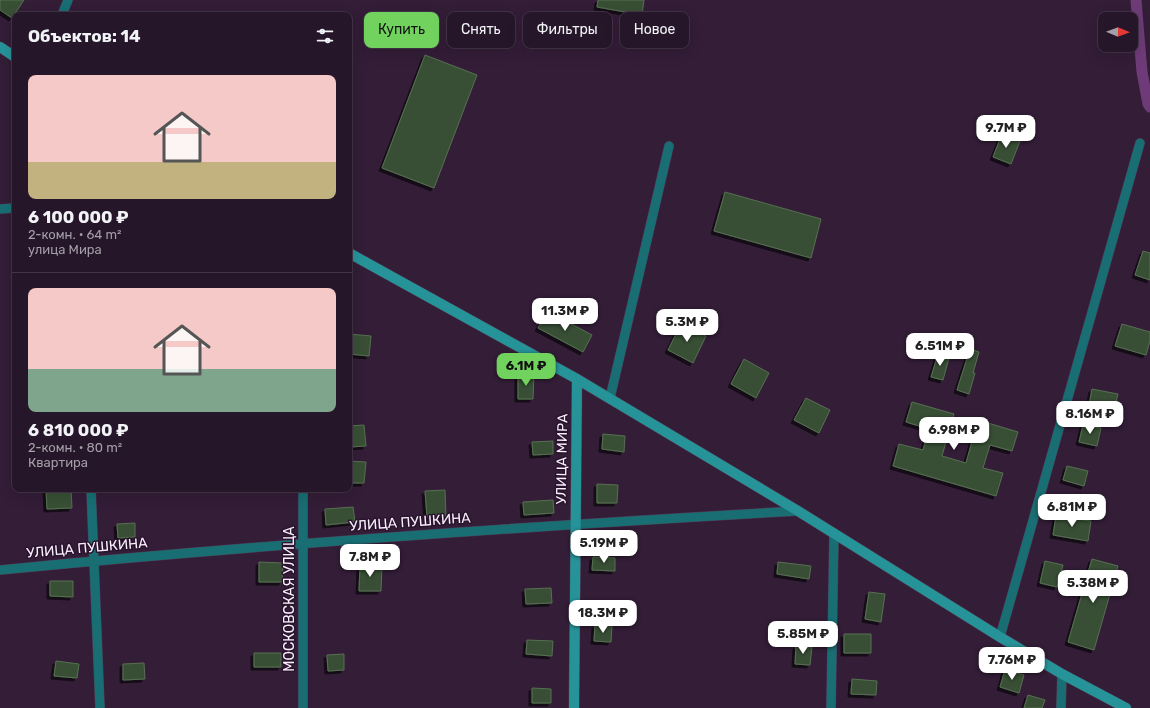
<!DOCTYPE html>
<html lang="ru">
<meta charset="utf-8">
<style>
:root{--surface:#261629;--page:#322335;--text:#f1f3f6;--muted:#a49fa8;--line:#423546;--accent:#71d35e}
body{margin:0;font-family:Rubik,sans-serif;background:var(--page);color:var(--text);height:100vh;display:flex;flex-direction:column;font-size:15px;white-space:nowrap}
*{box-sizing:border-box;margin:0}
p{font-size:13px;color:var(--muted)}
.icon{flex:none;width:22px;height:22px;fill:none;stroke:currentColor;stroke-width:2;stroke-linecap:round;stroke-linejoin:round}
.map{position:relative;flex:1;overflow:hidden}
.sheet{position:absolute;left:12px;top:12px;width:340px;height:480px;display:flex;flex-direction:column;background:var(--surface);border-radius:8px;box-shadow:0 4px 16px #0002,0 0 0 1px var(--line)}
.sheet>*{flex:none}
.top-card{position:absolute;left:364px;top:12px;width:380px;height:36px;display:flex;gap:8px}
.needle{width:26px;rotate:91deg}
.buttons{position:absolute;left:1098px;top:12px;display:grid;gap:8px}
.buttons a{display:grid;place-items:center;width:40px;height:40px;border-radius:8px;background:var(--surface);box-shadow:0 4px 16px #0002,0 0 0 1px var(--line);font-size:20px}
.price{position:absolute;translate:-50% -34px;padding:0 9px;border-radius:8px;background:#fff;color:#222;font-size:13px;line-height:26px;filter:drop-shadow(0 1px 2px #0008)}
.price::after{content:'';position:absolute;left:50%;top:24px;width:12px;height:9px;margin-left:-6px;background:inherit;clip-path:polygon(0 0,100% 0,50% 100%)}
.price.on{background:var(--accent);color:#111}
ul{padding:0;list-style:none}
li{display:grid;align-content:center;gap:8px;height:212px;padding:0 16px}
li+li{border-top:1px solid var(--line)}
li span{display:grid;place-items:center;height:124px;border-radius:8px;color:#555}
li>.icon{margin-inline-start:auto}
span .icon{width:72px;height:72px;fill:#fffc;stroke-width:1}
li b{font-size:17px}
h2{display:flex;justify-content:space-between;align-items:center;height:48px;padding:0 16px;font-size:17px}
.tag{padding:0 14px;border-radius:8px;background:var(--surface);box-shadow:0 4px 16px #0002,0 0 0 1px var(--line);font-size:14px;line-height:36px}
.tag.on{background:var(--accent);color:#111}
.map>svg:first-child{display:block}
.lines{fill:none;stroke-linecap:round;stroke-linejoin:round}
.canal{stroke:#6e3b78;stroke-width:11}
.building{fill:#385034;stroke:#577052;filter:url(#shadow)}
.street-casing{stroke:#4f3b53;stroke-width:10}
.secondary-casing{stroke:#4f3b53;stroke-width:11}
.street{stroke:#186e73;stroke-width:9}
.secondary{stroke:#269399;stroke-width:10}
.labels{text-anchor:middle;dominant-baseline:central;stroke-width:3;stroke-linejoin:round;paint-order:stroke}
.street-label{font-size:14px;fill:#fbf0fe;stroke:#29142d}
</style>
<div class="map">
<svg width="1150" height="708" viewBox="0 0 1150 708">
<defs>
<filter id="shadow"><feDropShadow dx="-3" dy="3" stdDeviation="0" flood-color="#0009"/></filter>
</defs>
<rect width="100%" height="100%" fill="#331d37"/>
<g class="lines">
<path class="canal" d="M1136 0 1142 72 1148 104 1150 107"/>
</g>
<path class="building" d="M0 0H24L12 18 0 10Z
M598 0H644L642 15 597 7Z
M425 55 477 75 434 188 382 168Z
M1002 134 1020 141 1011 164 993 157Z
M725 192 821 219 811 258 714 231Z
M1143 251 1150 253V280L1135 275Z
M547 311 592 335 583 352 538 328Z
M681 324 706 336 693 363 668 350Z
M1122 324 1150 332V341L1146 355 1115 346Z
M349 334 371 336 369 356 349 354Z
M970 349 979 352 973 373H975L969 394 957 390Z
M938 354 949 358 943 380 931 377Z
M744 359 769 373 756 398 731 384Z
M518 375H534L533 399H518Z
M1092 389 1118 394 1114 410 1089 405Z
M806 398 830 410 819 433 794 420Z
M912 402 954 414 942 456 966 463 978 420 1018 432 1012 451 990 445 983 468 1003 473 996 496 893 466 899 444 923 450 929 429 906 422Z
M364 425 366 446 349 447V426Z
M1083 425 1101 428 1097 446 1079 442Z
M603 434 625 436 624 452 602 449Z
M553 441V454L533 455 532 442Z
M349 461 366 462 364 483H349Z
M1067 466 1088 471 1084 486 1063 480Z
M597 484 618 485 617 503H597Z
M46 489H71L72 508 47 509Z
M445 490 446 516 427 517 425 491Z
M553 500 554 513 524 515 523 502Z
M353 507 355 522 326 525 325 509Z
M1056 516 1091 521 1088 541 1053 535Z
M135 523V537L118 538 117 524Z
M593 557 615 558V571L592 570Z
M1092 559 1118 566 1094 650 1068 642Z
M1045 561 1063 565 1057 587 1040 583Z
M259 562 283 563 282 582H259Z
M778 562 811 566 809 579 777 574Z
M360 566H382L381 591H359Z
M50 581H73V597L50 596Z
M551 588 552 603 526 604 525 589Z
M869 592 885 594 881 622 865 619Z
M595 625 612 626 611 642 594 641Z
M844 634H871V653H844Z
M527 640 553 641 552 656 526 654Z
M796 646 812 647 810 665 795 664Z
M254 653H281V667H254Z
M344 654V670L328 671 327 655Z
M56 661 79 664 77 678 54 676Z
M144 663 145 679 123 680V664Z
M1005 670 1024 675 1019 693 1000 687Z
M852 679 877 681 876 695 851 694Z
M532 688 551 689V703H532Z
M1028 695 1045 700 1042 708H1024Z"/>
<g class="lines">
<defs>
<path id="street" d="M62 15 68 0
M0 209 15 208
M610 398 669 146
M91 489 100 708
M303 489V708
M0 570C266 544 532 526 798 511
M1000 637 1140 143
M831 708 834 534
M1061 708 1062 674"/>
<path id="secondary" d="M0 47 15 57
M349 253 577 379 798 511 1000 637 1062 674 1126 708
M574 708 577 379"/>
</defs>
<use href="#street" class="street-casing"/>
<use href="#secondary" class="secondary-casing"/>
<use href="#street" class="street"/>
<use href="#secondary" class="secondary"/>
</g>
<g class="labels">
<g class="street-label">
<text transform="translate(562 459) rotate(-89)">УЛИЦА МИРА</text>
<text transform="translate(410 522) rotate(-4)">УЛИЦА ПУШКИНА</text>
<text transform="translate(87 548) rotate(-5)">УЛИЦА ПУШКИНА</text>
<text transform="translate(289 599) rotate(-90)">МОСКОВСКАЯ УЛИЦА</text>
</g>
</g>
</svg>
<div class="buttons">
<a><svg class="needle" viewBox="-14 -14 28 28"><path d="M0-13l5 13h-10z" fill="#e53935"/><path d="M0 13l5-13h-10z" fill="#a49fa8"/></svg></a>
</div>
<b class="price" style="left:1006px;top:149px">9.7M ₽</b>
<b class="price" style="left:565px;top:332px">11.3M ₽</b>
<b class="price" style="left:687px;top:343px">5.3M ₽</b>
<b class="price" style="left:940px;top:367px">6.51M ₽</b>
<b class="price on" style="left:526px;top:387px">6.1M ₽</b>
<b class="price" style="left:1090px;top:435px">8.16M ₽</b>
<b class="price" style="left:954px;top:451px">6.98M ₽</b>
<b class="price" style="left:1072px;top:528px">6.81M ₽</b>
<b class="price" style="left:604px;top:564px">5.19M ₽</b>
<b class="price" style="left:370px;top:578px">7.8M ₽</b>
<b class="price" style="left:1093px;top:604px">5.38M ₽</b>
<b class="price" style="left:603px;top:634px">18.3M ₽</b>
<b class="price" style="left:803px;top:655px">5.85M ₽</b>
<b class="price" style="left:1012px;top:681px">7.76M ₽</b>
<div class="top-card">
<a class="tag on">Купить</a>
<a class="tag">Снять</a>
<a class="tag">Фильтры</a>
<a class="tag">Новое</a>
</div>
<section class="sheet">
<h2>Объектов: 14<svg class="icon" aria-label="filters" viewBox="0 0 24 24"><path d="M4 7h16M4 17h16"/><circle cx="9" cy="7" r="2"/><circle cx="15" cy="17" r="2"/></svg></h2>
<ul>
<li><span style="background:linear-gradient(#f6c9c9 70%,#c2b280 0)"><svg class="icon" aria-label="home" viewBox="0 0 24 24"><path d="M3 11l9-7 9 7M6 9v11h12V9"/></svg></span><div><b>6 100 000 ₽</b><p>2-комн. · 64 m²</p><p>улица Мира</p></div></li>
<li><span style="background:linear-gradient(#f6c9c9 65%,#7fa58c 0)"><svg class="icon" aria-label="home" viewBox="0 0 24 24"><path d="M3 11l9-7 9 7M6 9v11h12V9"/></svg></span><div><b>6 810 000 ₽</b><p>2-комн. · 80 m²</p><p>Квартира</p></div></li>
</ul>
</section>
</div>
